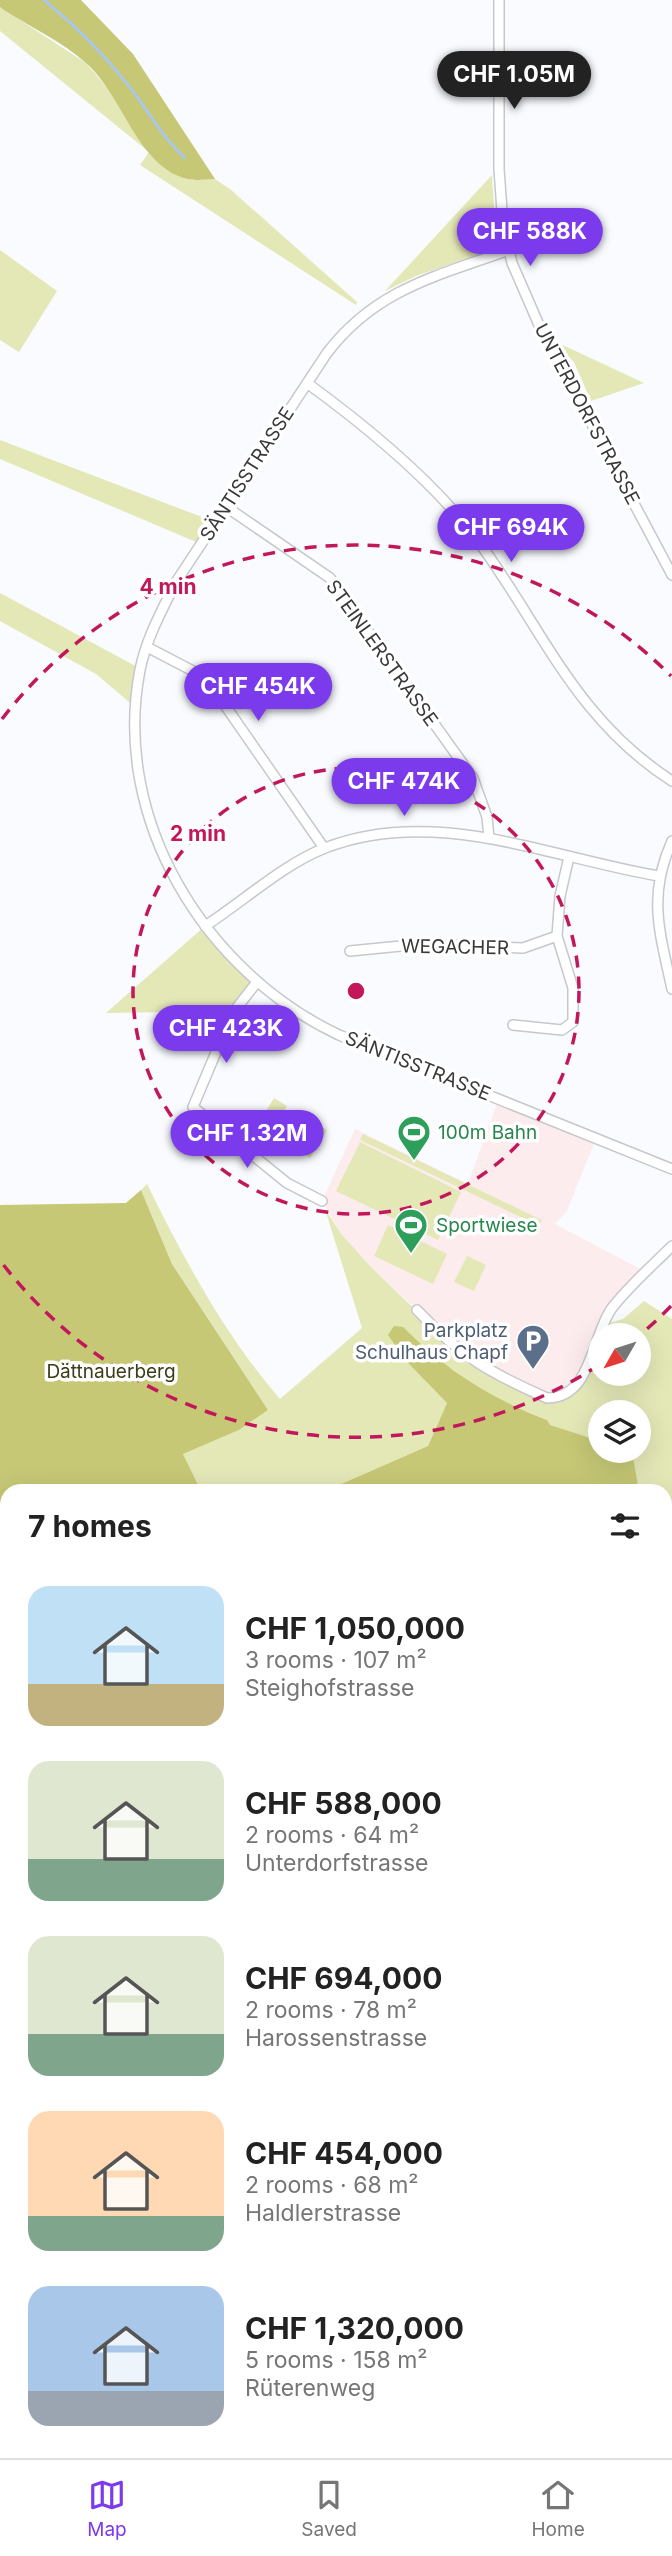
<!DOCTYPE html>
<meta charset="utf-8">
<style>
:root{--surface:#fff;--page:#f2f2f2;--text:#222;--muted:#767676;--line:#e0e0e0;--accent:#7c3aed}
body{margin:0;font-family:Inter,sans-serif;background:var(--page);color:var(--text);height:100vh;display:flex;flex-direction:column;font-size:26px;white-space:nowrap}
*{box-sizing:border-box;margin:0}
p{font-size:23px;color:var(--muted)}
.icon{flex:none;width:38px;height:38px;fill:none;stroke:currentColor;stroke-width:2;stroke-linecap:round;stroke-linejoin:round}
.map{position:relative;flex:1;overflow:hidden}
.details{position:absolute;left:0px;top:1484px;width:672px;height:975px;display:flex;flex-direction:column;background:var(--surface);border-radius:21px 21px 0 0;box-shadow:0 7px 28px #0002}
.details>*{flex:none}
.needle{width:46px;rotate:231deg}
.controls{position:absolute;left:588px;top:1323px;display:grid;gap:14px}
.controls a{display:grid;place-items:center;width:63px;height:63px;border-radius:50%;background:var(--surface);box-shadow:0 7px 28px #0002;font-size:35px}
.price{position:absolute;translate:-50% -60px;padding:0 16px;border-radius:24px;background:var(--accent);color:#fff;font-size:23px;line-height:46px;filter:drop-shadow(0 2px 4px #0008)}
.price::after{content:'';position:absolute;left:50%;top:42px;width:21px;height:16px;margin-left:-10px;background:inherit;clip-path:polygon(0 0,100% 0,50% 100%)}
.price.current{background:#222;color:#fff}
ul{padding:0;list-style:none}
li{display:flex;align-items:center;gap:21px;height:175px;padding:0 28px}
li span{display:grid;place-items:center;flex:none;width:196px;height:140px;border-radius:21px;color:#555}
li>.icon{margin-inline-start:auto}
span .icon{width:84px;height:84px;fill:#fffc;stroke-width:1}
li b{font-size:30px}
h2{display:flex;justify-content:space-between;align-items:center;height:84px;padding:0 28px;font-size:30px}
.dock{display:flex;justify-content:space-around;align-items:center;height:98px;border-top:2px solid var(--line);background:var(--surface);font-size:19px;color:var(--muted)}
.dock a{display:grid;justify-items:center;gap:4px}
.dock .current{color:var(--accent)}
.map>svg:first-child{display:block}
.education{fill:#fdeced}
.green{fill:#e4e7b6;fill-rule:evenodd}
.forest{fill:#c6c876}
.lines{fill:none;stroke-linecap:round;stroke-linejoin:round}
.stream{stroke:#a5c7fc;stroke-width:2.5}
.minor-casing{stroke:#c6c8cc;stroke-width:12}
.minor{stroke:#fff;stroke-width:9}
.ring{fill:none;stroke:#c2185b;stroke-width:3.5;stroke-dasharray:12 9}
.labels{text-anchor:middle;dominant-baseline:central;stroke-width:7;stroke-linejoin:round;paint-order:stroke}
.street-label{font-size:19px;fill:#39393b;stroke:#fff}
.leisure-label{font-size:19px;fill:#27864d;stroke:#fff;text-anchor:start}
.service-label{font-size:19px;fill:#4e5e75;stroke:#fff;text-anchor:end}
.park-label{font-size:19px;fill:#3c3c19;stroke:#fff}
.centre{fill:#c2185b;stroke:#fff;stroke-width:3.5}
.ring-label{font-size:21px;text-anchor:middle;font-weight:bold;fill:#c2185b;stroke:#fff;stroke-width:7;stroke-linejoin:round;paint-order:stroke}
</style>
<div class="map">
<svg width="672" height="2458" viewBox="0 0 672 2458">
<rect width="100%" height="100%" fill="#f9fbff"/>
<path class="education" d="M499 1098 596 1138 567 1211 555 1224 646 1272 610 1310 578 1384 547 1398 474 1363 370 1266 342 1235 322 1201 355 1129 468 1184Z"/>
<path class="green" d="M0 7 86 63 116 98 149 153 191 180 215 179 230 189 357 302 356 305 140 165 149 152 0 31Z
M492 175C492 190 499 242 494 249L416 276 385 291Z
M0 250 57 291 19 352 0 340Z
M554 341 644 383 591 401 574 362Z
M0 440 215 522 201 544 0 459Z
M0 593 141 669 135 707 96 674 0 621Z
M205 926 257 982 234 1011 106 1013Z
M274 1098 287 1106 270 1134 257 1126Z
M295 1111 308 1119 291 1147 278 1139Z
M314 1122 327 1130 310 1158 297 1150Z
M363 1134 542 1220 539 1226 360 1140Z
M360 1142 461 1192 438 1240 336 1191Z
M147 1184C185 1261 224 1334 280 1399L362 1328 325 1209 342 1235 370 1266 457 1350 547 1398 571 1392 606 1324 623 1319 644 1301 672 1319V1593L665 1592V1491H639L632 1451H639V1412H600V1441L549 1425 547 1420 489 1395 432 1355 408 1363 447 1403 428 1446 325 1491H208L199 1488 183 1454 239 1430 268 1410 172 1264 141 1190ZM600 1335H639V1374H600Z
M388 1225 447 1254 433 1284 374 1256Z
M467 1256 486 1265 474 1291 454 1282Z
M333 2452H481L490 2458H342Z"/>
<path class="forest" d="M0 0H81L133 54 215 179C207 179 196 181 188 179 137 167 123 95 86 63 63 42 30 27 4 10L0 7Z
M141 1190 172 1264 268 1410 239 1430 183 1454 199 1487 208 1491H7V2452H48L49 2458H0V1205L126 1203Z
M394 1326 403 1327C446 1370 490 1398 547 1420L550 1425 600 1441V1451H632L639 1491H325L428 1446 447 1403 408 1363 388 1335Z
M665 1592 672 1593V1865L665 1866Z"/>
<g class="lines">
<path class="stream" d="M44 0C76 26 103 53 128 85 148 110 161 136 185 158
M0 1582 2 1655
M0 1676 7 1696
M665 1852 672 1851
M0 1974 7 1969
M0 2131 7 2136
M377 2452 386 2458"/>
<defs>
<path id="minor" d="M499 0V169L503 225 512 263 539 325 672 575
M509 250C437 276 376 289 327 353L176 582C162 610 146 639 140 670 111 819 205 972 339 1035L672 1169
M307 383C366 426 432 480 476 538 542 627 574 718 672 781
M225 506 330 578 473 778 487 817 489 838
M147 647 193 671 213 688 324 848
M672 841C647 896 660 933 672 989
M205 926C244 901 282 865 325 848 434 805 551 858 659 876
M350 951 421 944 523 948 557 936
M257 982 232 1014 193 1107 287 1183 322 1201
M513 1025 562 1030 573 1022V988L557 936 560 896 569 857
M417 1310C460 1356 490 1373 547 1398 592 1398 591 1337 612 1308 629 1286 652 1266 672 1246"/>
</defs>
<use href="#minor" class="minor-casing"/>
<use href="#minor" class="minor"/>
</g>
<g class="ring">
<circle cx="356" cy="991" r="223"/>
<path d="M671 1306A446 446 0 0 1 640 1335M599 1365A446 446 0 0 1 2 1263M2 719A446 446 0 0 1 671 676"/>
</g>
<defs>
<symbol id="stadium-pin" viewBox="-11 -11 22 30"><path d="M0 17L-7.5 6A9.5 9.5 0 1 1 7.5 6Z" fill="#2e9e5b" stroke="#fff"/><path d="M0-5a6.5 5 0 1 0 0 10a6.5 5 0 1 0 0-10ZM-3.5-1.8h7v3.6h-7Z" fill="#fff"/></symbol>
<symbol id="parking-pin" viewBox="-11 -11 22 30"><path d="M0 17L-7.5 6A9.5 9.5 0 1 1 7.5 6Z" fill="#5c6f8a" stroke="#fff"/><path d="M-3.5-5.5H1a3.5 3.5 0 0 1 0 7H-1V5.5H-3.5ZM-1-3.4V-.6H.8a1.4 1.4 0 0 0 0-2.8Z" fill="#fff"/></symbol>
</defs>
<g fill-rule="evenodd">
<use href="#stadium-pin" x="395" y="1113" width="38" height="52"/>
<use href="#stadium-pin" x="392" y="1206" width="38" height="52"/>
<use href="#parking-pin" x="514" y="1322" width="38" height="52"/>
</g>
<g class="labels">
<g class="street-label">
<text transform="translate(587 414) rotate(62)">UNTERDORFSTRASSE</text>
<text transform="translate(247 474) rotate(-57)">SÄNTISSTRASSE</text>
<text transform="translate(382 653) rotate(54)">STEINLERSTRASSE</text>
<text transform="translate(455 947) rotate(1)">WEGACHER</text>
<text transform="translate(418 1066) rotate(22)">SÄNTISSTRASSE</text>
</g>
<g class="leisure-label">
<text x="438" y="1132">100m Bahn</text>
<text x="436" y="1225">Sportwiese</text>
</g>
<g class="service-label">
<text x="508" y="1330">Parkplatz<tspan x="508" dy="22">Schulhaus Chapf</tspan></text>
</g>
<g class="park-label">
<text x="111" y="1371">Dättnauerberg</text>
</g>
</g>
<circle cx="356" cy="991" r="10" class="centre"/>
<g class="ring-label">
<text x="168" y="594">4 min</text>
<text x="198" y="841">2 min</text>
</g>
</svg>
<div class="controls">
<a><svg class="needle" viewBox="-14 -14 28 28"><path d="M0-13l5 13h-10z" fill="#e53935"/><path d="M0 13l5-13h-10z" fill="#767676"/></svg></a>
<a><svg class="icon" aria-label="layers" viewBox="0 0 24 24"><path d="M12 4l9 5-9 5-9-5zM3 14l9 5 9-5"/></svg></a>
</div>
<b class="price current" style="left:514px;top:111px">CHF 1.05M</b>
<b class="price" style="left:530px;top:268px">CHF 588K</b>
<b class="price" style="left:511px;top:564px">CHF 694K</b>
<b class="price" style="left:258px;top:723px">CHF 454K</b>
<b class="price" style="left:404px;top:818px">CHF 474K</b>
<b class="price" style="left:226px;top:1065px">CHF 423K</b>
<b class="price" style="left:247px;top:1170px">CHF 1.32M</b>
<section class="details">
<h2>7 homes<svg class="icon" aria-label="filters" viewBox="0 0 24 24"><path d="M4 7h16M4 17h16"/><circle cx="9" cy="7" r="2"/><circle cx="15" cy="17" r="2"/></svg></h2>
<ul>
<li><span style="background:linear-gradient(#bfe0f5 70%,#c2b280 0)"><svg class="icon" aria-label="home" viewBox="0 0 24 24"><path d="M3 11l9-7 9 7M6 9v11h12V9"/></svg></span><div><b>CHF 1,050,000</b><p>3 rooms · 107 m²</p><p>Steighofstrasse</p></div></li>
<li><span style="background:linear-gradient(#dfe7d0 70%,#7fa58c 0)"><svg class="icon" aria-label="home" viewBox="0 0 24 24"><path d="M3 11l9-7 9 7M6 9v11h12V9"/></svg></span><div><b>CHF 588,000</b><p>2 rooms · 64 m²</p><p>Unterdorfstrasse</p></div></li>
<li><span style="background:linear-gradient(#dfe7d0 70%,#7fa58c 0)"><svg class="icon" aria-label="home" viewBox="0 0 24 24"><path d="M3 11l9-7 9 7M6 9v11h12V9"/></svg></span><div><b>CHF 694,000</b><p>2 rooms · 78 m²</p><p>Harossenstrasse</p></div></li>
<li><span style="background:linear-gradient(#ffd9b3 75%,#7fa58c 0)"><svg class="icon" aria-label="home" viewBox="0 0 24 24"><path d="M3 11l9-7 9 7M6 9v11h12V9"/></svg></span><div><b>CHF 454,000</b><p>2 rooms · 68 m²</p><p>Haldlerstrasse</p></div></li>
<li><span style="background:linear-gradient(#a9c7e8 75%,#9aa5b1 0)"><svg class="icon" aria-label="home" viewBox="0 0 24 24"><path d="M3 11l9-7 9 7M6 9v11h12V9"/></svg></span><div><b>CHF 1,320,000</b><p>5 rooms · 158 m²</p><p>Rüterenweg</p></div></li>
</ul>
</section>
</div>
<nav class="dock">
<a class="current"><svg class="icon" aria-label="map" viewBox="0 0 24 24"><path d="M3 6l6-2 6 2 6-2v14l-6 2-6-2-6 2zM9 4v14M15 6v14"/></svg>Map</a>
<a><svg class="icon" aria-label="saved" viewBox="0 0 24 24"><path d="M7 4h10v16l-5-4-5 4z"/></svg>Saved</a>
<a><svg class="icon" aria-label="home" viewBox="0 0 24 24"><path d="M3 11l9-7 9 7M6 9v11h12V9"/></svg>Home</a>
</nav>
